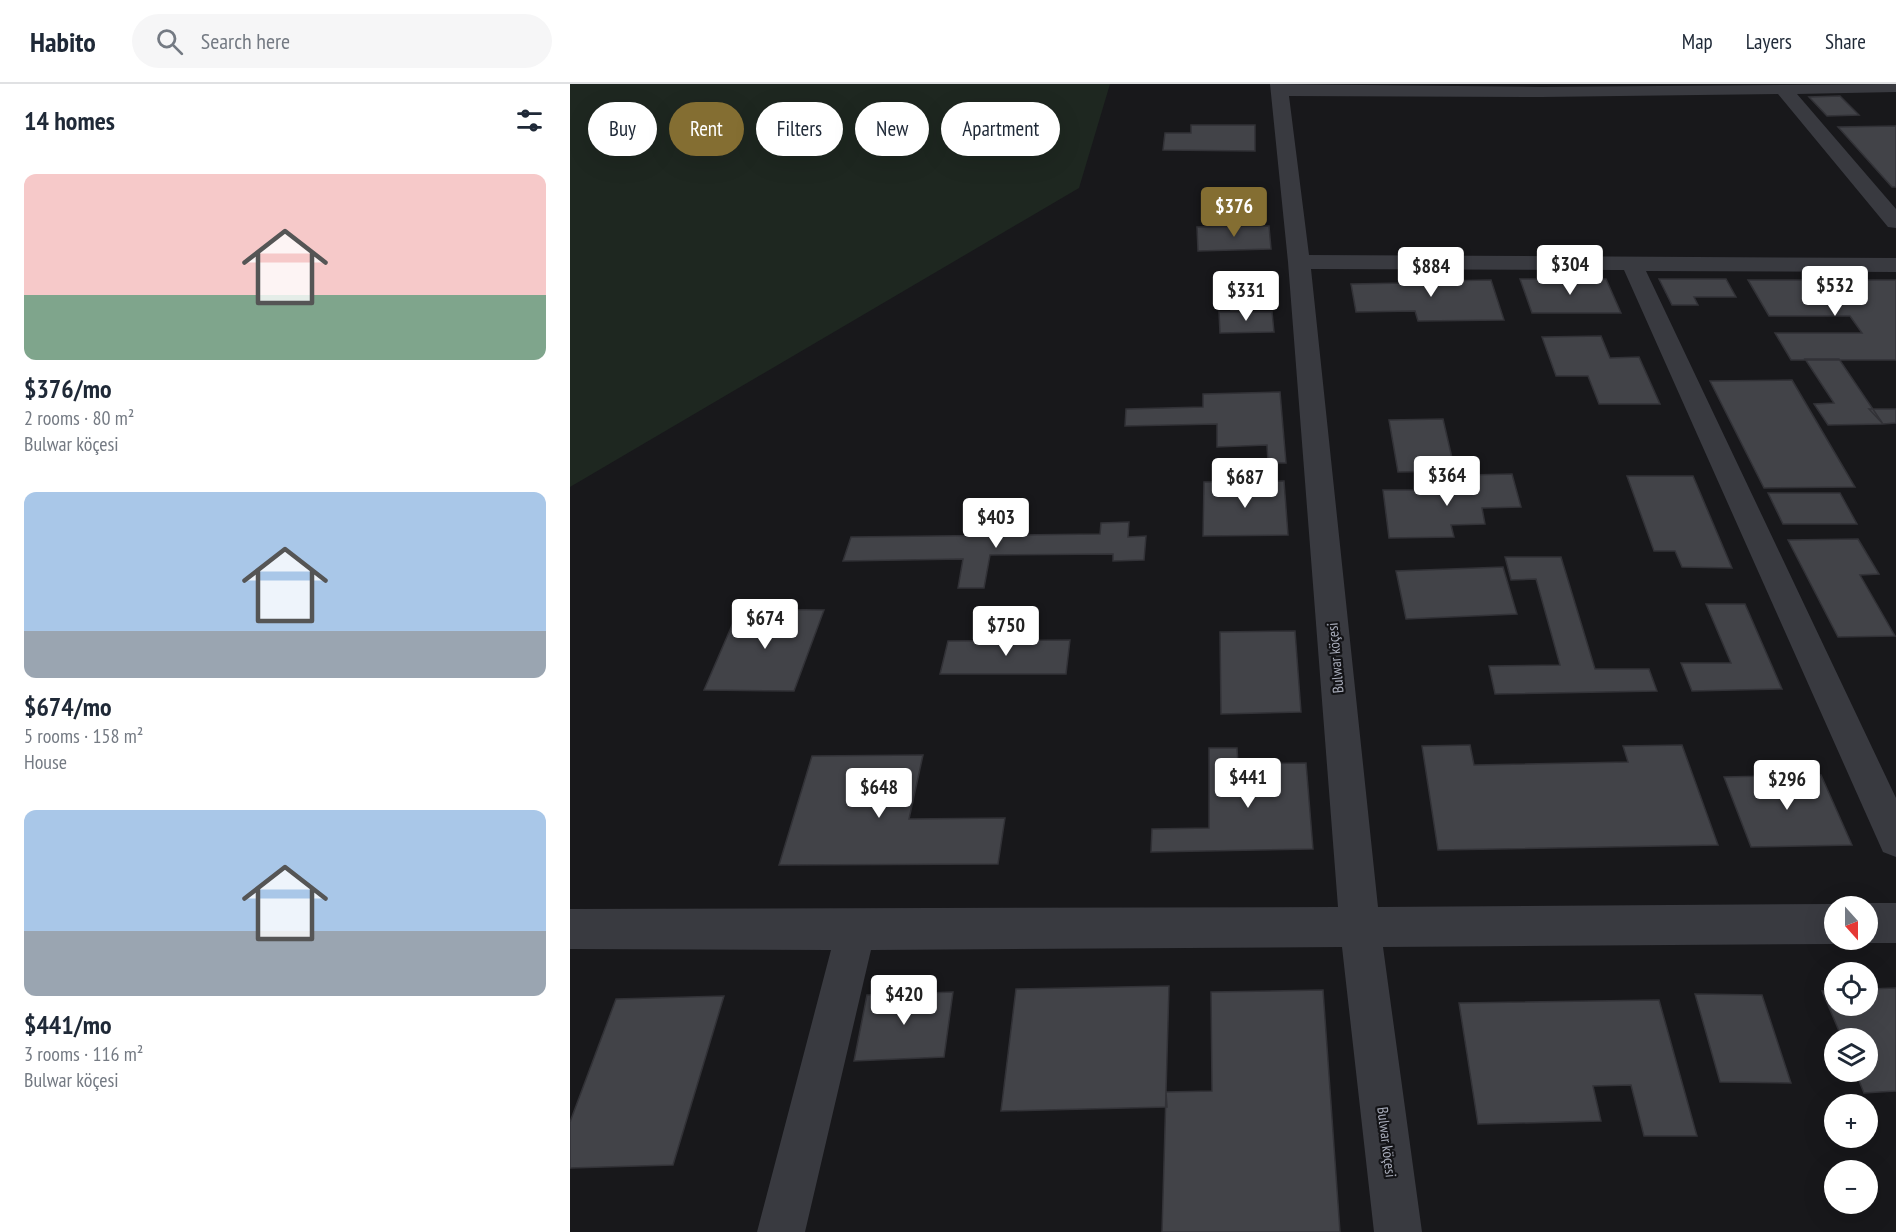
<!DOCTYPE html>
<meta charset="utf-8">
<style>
:root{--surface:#fff;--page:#f6f6f7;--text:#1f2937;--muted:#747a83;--line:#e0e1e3;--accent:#846e32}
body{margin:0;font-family:"PT Sans Narrow",sans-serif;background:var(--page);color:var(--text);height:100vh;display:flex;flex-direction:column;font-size:22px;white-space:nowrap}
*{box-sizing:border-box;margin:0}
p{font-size:20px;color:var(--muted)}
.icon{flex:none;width:33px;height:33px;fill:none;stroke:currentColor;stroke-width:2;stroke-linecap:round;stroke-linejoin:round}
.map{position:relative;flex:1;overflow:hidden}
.panel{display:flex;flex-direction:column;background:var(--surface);width:570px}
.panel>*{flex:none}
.guide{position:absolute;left:18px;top:18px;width:570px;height:54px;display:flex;gap:12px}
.needle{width:39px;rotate:159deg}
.buttons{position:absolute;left:1254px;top:812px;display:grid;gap:12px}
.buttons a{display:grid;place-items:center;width:54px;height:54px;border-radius:50%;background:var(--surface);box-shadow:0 6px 24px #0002;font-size:30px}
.price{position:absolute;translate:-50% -51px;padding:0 14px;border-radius:6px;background:#fff;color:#222;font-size:20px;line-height:39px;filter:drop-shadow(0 2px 3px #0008)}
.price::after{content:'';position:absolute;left:50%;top:36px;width:18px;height:14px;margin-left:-9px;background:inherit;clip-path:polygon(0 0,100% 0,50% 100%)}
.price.selected{background:var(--accent);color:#fff}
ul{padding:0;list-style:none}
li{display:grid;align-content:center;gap:12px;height:318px;padding:0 24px}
li span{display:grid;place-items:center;height:186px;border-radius:12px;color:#555}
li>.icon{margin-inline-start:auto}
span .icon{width:108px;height:108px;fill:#fffc;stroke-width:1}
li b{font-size:26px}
h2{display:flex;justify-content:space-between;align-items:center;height:72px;padding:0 24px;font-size:26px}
.chip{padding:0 21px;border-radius:27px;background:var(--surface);box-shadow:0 6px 24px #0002;font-size:21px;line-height:54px}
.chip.selected{background:var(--accent);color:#fff}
header{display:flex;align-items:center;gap:36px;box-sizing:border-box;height:84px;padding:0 30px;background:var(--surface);border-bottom:2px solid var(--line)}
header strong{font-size:28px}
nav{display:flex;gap:33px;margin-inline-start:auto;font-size:21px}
.search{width:420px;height:54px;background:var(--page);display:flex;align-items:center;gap:15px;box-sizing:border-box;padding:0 21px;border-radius:33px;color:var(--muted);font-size:22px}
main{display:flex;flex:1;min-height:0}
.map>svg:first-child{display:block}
.green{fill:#1e2720}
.building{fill:#424348;stroke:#323237;stroke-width:1.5}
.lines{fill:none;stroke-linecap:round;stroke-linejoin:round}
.street{fill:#393a40;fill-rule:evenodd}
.labels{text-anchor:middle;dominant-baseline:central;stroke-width:4.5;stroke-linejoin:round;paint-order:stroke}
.street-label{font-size:15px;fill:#aaaebc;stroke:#131316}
</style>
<header>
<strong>Habito</strong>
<div class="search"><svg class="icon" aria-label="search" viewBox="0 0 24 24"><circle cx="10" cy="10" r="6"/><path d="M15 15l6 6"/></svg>Search here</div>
<nav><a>Map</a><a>Layers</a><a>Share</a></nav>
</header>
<main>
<section class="panel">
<h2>14 homes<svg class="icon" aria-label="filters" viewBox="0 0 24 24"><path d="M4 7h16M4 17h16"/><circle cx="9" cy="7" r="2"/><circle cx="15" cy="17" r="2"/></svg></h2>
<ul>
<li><span style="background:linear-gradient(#f6c9c9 65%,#7fa58c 0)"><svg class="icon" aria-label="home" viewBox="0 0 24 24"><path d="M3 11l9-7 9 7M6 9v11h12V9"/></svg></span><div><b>$376/mo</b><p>2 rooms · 80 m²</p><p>Bulwar köçesi</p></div></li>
<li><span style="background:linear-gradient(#a9c7e8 75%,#9aa5b1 0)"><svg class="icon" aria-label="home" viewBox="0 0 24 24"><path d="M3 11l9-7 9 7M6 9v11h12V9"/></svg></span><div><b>$674/mo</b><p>5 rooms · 158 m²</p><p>House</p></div></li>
<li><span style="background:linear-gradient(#a9c7e8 65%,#9aa5b1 0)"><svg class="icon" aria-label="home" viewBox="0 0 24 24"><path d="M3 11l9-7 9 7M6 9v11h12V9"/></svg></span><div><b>$441/mo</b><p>3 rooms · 116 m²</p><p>Bulwar köçesi</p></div></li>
</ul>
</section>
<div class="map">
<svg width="1326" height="1148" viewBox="0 0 1326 1148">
<rect width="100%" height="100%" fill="#18181b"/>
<path class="green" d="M0 0H540L509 104 0 403Z"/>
<path class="building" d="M1270 12 1289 31 1257 32 1239 13Z
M621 41H685V67L593 66 595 49H621Z
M1326 42V103H1322L1268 43Z
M699 142 701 165 628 167 627 143Z
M833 188H866L868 197 921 196 934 236 848 237 845 227 786 228 781 200 835 199Z
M950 195H1036L1051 229H962Z
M1089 195H1156L1166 213H1124L1128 221H1102Z
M652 196H704L706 219H682V226H661V219H652Z
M1178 196H1326V276H1221L1205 249H1292L1280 232H1199Z
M649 228H702L704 248 650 249Z
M1031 252 1040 274 1069 273 1090 320H1029L1018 292H986L972 253Z
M1235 275H1269L1313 340 1258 341 1244 320 1264 319Z
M1222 296 1285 403 1194 404 1140 297Z
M710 308 716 379H698L697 361 647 363V340L555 342 556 325 633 323V310Z
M1299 325H1326V339L1313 340Z
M873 335 885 387 828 388 819 336Z
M942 390 951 423 912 424 915 440 881 441 884 453 819 454 813 406H902L898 391Z
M1057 392H1123L1162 484 1112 483 1105 467H1084Z
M714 397 718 451 633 452 634 398Z
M1198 409H1270L1287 440H1213Z
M559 438 558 453 576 452 574 476 543 477V470L420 471 414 504H388L393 475 273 477 281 453 530 450 531 439Z
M1288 455 1309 490 1290 491 1325 552 1268 553 1218 456Z
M935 473H991L1025 585H1079L1087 607 925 610 919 582 990 581 966 495 941 496Z
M933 483 947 530 836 535 826 487Z
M1136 520H1175L1212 605 1122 607 1111 579H1161Z
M169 525 254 526 224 607 134 606Z
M725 547 731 628 651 630 650 548Z
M500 556 496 590H370L378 557Z
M900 661 904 681 1058 678 1053 662 1112 661 1148 761 868 766 852 662Z
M639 664H667L668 680 736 679 743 765 581 768 582 745 639 744Z
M353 671 339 735 435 734 428 780 209 781 242 672Z
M1251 691 1282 761 1181 763 1154 693Z
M599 902 596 1008 597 1023 431 1027 446 905Z
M1326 904V1007L1294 1009 1285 987H1298V954H1272L1252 907 1264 906V921H1298V905Z
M753 906 770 1148H592L596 1008 642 1007 641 908Z
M383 908 374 973 284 977 297 911Z
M1125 910 1192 911 1221 999 1150 998Z
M154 912 103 1081 0 1084V1038L46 915Z
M1089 916 1127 1052H1074L1061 1001 1023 1002 1031 1037 908 1040 889 919Z"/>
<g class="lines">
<path class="street" d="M700 0 971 3 1326 0V8L1227 10 1326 125V144L1318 143 1208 10 971 13 719 12 739 171 1326 174V188L1076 187 1326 714V773L1313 768 1054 186 741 185 808 823 1264 820 1269 822H1264V855H1276L1264 860 813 863 852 1148H804L772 863 301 866 235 1148H187L261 866 0 865V825L768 823 718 178Z
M1298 819H1326V859H1298L1288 855H1298V822H1291Z"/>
</g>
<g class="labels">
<g class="street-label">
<text transform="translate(765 574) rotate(-95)">Bulwar köçesi</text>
<text transform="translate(817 1058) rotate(83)">Bulwar köçesi</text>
</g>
</g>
</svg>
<div class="buttons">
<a><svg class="needle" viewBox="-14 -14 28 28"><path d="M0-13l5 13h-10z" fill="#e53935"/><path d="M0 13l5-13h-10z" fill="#747a83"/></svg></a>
<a><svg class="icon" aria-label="locate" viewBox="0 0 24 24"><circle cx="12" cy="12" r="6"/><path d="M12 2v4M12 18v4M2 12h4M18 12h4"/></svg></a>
<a><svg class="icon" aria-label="layers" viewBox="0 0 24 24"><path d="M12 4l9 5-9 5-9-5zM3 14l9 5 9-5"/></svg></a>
<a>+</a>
<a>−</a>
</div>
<b class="price selected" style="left:664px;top:154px">$376</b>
<b class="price" style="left:1000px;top:212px">$304</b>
<b class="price" style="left:861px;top:214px">$884</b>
<b class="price" style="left:1265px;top:233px">$532</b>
<b class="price" style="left:676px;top:238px">$331</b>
<b class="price" style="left:877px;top:423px">$364</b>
<b class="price" style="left:675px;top:425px">$687</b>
<b class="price" style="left:426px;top:465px">$403</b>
<b class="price" style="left:195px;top:566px">$674</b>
<b class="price" style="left:436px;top:573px">$750</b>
<b class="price" style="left:678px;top:725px">$441</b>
<b class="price" style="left:1217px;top:727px">$296</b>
<b class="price" style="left:309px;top:735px">$648</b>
<b class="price" style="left:334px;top:942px">$420</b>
<div class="guide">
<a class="chip">Buy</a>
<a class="chip selected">Rent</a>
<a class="chip">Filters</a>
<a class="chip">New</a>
<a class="chip">Apartment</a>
</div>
</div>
</main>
